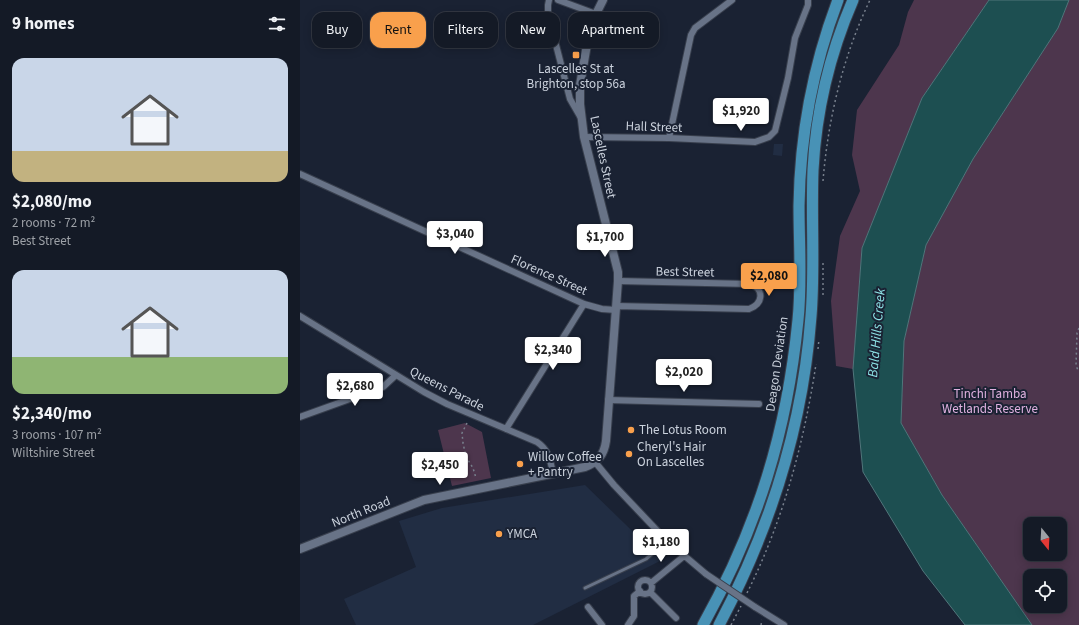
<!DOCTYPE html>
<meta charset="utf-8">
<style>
:root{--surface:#141a26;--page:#212732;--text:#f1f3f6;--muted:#9da1a7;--line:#333843;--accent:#f9a04c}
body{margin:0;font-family:"Source Sans 3",sans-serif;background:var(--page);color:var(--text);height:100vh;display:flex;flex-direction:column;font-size:15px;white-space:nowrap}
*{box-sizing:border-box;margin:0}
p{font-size:13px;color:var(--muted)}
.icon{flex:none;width:22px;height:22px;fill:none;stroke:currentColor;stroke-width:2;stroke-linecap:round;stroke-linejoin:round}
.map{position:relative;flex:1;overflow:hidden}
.panel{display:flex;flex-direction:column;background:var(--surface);width:300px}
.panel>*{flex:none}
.top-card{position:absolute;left:12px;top:12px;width:380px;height:36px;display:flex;gap:8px}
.needle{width:26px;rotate:162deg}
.fabs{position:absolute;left:723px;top:517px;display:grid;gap:8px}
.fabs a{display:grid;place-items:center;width:44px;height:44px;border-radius:8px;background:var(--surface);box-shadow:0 2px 10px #0003,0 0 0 1px var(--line);font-size:20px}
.price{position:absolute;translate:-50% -34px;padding:0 9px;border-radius:4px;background:#fff;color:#222;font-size:13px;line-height:26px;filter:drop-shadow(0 1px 2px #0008)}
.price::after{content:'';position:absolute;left:50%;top:24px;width:12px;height:9px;margin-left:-6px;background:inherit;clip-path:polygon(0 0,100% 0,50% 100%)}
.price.active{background:var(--accent);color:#111}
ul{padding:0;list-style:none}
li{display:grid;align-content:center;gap:8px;height:212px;padding:0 12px}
li span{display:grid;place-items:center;height:124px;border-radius:12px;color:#555}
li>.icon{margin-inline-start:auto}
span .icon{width:72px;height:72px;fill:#fffc;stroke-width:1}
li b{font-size:17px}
h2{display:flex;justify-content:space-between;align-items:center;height:48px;padding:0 12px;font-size:17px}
.pill{padding:0 14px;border-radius:12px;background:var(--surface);box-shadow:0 2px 10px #0003,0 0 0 1px var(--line);font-size:14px;line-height:36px}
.pill.active{background:var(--accent);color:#111}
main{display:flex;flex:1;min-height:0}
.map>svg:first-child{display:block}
.built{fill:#212d43}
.green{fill:#4d364d;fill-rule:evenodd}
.water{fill:#1d4f51;stroke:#51767b}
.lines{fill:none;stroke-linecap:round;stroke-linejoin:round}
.service-casing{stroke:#383f4d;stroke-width:5}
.minor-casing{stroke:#383f4d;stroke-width:8}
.tertiary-casing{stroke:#383f4d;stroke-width:10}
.trunk-casing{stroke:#383f4d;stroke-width:13}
.path{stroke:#78808d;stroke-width:1.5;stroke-dasharray:2 3;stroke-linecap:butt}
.service{stroke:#687387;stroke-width:3}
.minor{stroke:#687387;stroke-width:6}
.tertiary{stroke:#687387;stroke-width:8}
.trunk{stroke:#4892b6;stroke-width:11}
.minor-bridge-casing{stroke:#383f4d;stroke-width:8;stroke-linecap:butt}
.minor-bridge{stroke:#687387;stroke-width:6}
.poi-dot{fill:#f9a04c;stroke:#1a2233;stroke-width:1.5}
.labels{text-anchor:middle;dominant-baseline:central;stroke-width:4;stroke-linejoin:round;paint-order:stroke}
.poi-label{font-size:13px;fill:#cbd2dd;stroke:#1a2233;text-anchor:start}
.street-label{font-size:13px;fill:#cbd2dd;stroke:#1a2233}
.park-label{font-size:13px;fill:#e0b1e0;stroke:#1a2233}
.water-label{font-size:14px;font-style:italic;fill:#8fe4e8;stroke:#1a2233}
</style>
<main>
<section class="panel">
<h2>9 homes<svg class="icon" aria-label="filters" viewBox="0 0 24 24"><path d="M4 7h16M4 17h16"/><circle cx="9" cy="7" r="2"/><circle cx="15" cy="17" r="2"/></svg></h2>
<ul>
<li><span style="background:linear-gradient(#c9d6e8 75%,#c2b280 0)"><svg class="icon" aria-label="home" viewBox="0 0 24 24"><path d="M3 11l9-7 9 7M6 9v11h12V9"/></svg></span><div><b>$2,080/mo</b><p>2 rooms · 72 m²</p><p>Best Street</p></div></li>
<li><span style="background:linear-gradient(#c9d6e8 70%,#8fb573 0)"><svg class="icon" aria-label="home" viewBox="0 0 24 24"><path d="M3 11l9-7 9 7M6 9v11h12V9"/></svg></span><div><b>$2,340/mo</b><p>3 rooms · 107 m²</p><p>Wiltshire Street</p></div></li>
</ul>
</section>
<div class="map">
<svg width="779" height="625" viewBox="0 0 779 625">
<rect width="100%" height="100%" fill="#1a2233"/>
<path class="built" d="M474 144H483L482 156 473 155Z
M285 485 362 560 233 625H56L44 599 116 567 99 521 142 508Z"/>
<path class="green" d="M614 0H689L622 98 562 248 553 369 536 366 531 301 540 236 560 191 552 155 557 110 599 45 608 12Z
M769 0H779V625H732L642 495 601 423 604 341 626 245 673 159 758 28ZM730 524H760V554H730ZM730 576H760V606H730Z
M165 423 182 432 191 478 152 486 138 430Z"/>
<path class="water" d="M689 0H769L758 28 673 159 626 245 604 341 601 423 642 495 732 625H665L623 571 563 472 553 369 562 248 622 98Z"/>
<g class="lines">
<defs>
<path id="service" d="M285 588 346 559 367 541"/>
<path id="minor" d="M249 0 248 5V14L270 99 281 118
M258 0 296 14
M284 137 369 138 455 142 469 137 475 131 488 78 495 38 508 5V0
M369 138 391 35 395 28 432 0
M0 174 284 304 302 309 316 310
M316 306 449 309C463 304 465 289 450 284L318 281
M0 316 124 392 147 404 237 442C249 450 250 460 253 473
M308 400 459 404
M0 417 83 387 96 375
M206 429 284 304
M295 462 314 485 367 541 406 574
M338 587a7 7 0 1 1 14 0a7 7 0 1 1-14 0Z
M351 583 384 556
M350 592 376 618
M288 607 302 625
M455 607 484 625
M328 625 334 616V596L340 591"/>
<path id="tertiary" d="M0 549 124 500 285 467C298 462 304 455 306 441L318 281V272L284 137 280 104V85L289 33 296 14 303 0"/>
<path id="trunk" d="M403 625C458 526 487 432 498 320 502 282 499 244 499 206 500 135 513 66 538 0
M419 625C470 529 503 425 511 316 515 268 511 219 513 170 516 112 530 53 553 0"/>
</defs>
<use href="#service" class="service-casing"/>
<use href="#minor" class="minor-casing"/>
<use href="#tertiary" class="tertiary-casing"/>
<use href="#trunk" class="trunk-casing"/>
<path class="path" d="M523 181C528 119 543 56 570 0
M523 295V261
M779 328 777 333 776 366 779 372
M518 349 519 339
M167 423 162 433 163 443 166 457 173 468 176 478
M447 593C483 521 504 443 516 364
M431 625 441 606
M461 625 462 620"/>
<use href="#service" class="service"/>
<use href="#minor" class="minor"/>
<use href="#tertiary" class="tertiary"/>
<use href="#trunk" class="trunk"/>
<defs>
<path id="minor-bridge" d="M406 574 455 607"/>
</defs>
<use href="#minor-bridge" class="minor-bridge-casing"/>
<use href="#minor-bridge" class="minor-bridge"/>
</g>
<g class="poi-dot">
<rect x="272" y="51" width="8" height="8" rx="2"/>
<circle cx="331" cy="430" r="4"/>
<circle cx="329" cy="454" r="4"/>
<circle cx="220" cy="464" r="4"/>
<circle cx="199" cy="534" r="4"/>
</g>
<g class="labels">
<g class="poi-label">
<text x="276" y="69" text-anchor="middle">Lascelles St at<tspan x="276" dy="15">Brighton, stop 56a</tspan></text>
<text x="339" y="430">The Lotus Room</text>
<text x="337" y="447">Cheryl's Hair<tspan x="337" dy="15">On Lascelles</tspan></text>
<text x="228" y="457">Willow Coffee<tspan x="228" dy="15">+ Pantry</tspan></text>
<text x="207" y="534">YMCA</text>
</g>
<g class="street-label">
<text transform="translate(354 127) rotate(2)">Hall Street</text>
<text transform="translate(303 157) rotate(78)">Lascelles Street</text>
<text transform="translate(385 272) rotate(1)">Best Street</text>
<text transform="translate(249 275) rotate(24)">Florence Street</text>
<text transform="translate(477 364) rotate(-82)">Deagon Deviation</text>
<text transform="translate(147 389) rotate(27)">Queens Parade</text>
<text transform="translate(61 512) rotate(-22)">North Road</text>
</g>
<g class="park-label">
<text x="690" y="394">Tinchi Tamba<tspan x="690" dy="15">Wetlands Reserve</tspan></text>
</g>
<g class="water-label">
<text transform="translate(577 333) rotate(-85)">Bald Hills Creek</text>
</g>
</g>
</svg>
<div class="fabs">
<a><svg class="needle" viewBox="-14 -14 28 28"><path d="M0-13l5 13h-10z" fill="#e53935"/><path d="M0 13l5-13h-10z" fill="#9da1a7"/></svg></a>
<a><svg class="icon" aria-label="locate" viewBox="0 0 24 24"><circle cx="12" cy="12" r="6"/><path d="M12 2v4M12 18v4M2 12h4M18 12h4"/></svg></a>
</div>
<b class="price" style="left:441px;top:132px">$1,920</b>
<b class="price" style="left:155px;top:255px">$3,040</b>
<b class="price" style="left:305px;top:258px">$1,700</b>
<b class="price active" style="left:469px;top:297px">$2,080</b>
<b class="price" style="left:253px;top:371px">$2,340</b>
<b class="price" style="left:384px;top:393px">$2,020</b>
<b class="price" style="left:55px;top:407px">$2,680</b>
<b class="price" style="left:140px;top:486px">$2,450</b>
<b class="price" style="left:361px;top:563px">$1,180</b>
<div class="top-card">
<a class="pill">Buy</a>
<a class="pill active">Rent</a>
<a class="pill">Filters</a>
<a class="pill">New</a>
<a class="pill">Apartment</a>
</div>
</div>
</main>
